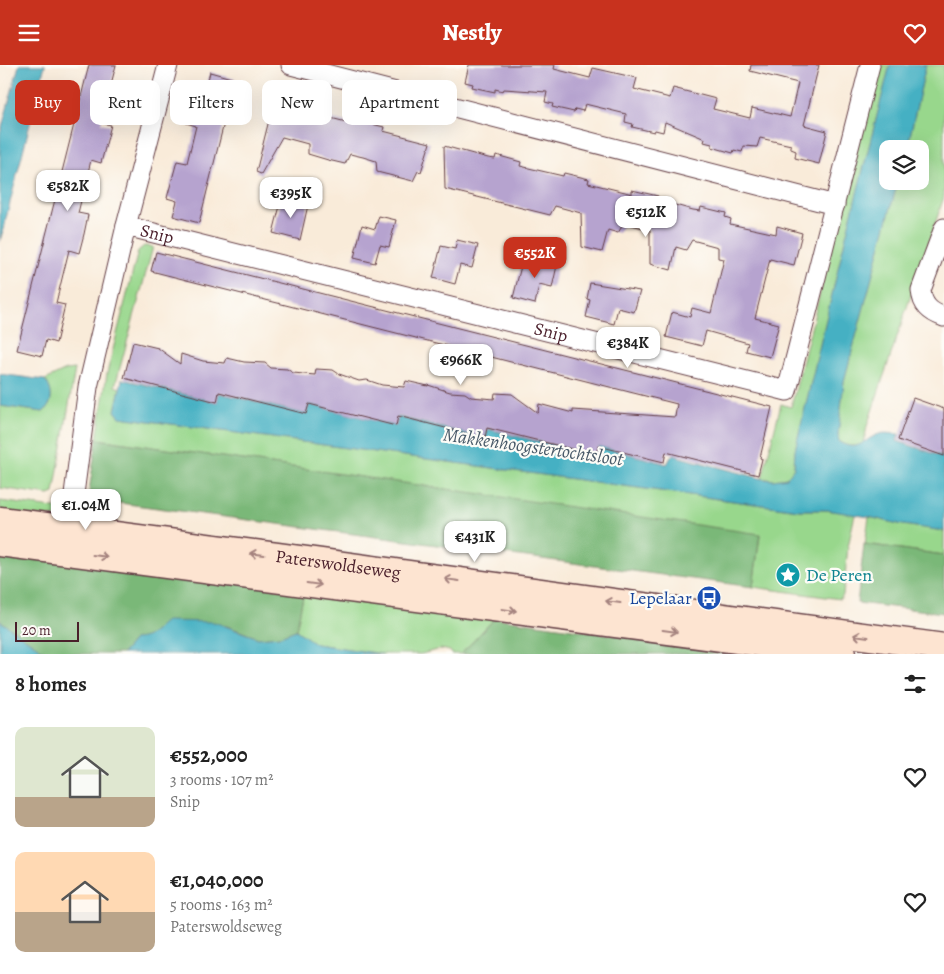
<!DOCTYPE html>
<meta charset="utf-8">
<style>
:root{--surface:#fff;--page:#f2f2f2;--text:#222;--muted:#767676;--accent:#c8321e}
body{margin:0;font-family:Alegreya,serif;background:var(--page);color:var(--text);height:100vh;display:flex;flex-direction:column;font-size:19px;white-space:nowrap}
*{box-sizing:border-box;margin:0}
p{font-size:16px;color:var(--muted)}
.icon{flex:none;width:28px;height:28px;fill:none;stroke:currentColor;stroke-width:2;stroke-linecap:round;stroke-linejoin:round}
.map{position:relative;height:589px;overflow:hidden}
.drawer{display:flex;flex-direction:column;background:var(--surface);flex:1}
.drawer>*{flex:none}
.hud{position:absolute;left:15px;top:15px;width:500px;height:45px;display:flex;gap:10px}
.tools{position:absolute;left:879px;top:75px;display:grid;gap:10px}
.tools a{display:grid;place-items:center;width:50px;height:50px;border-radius:10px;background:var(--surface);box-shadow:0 5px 20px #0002;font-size:25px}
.scale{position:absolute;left:15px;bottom:12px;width:64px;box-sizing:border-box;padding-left:5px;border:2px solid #4a1f2b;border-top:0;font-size:14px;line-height:18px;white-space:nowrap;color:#4a1f2b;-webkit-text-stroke:4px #fdfcf7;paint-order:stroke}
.price{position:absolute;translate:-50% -42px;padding:0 11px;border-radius:10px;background:#fff;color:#222;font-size:16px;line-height:32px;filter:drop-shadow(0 1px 2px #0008)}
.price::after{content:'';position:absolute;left:50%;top:30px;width:15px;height:11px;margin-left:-8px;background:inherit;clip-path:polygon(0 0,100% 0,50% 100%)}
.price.active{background:var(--accent);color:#fff}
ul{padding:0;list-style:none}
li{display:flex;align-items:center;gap:15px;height:125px;padding:0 15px}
li span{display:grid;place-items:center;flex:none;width:140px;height:100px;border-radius:10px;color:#555}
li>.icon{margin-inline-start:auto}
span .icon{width:60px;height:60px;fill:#fffc;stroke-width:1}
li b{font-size:21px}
h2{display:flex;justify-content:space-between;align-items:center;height:60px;padding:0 15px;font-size:21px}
.tag{padding:0 18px;border-radius:10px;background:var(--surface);box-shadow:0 5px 20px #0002;font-size:18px;line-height:45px}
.tag.active{background:var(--accent);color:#fff}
header{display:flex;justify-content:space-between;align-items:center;height:65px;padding:0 15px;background:var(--accent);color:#fff;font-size:22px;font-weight:800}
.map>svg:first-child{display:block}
.green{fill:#98d78c;stroke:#717b5c}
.forest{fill:#7ab878;stroke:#626c52}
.water{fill:#45b0c3;stroke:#486877}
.building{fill:#b6a3cf}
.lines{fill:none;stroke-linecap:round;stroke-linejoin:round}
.street-casing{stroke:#643e45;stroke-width:21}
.secondary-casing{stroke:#643e45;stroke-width:29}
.street{stroke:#fff;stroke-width:19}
.secondary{stroke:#fde4d1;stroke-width:26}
.oneway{stroke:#a4827e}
.labels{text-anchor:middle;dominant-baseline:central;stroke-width:4.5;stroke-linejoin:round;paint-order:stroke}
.street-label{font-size:18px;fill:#4a1f2b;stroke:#fdfcf7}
.culture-label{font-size:18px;fill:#0d838f;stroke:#fdfcf7;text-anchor:start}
.transit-label{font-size:18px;fill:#164399;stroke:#fdfcf7;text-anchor:end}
.water-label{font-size:19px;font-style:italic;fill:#485968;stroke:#fdfcf7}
</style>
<header><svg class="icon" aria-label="menu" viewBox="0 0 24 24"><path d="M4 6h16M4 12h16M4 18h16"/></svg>Nestly<svg class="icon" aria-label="heart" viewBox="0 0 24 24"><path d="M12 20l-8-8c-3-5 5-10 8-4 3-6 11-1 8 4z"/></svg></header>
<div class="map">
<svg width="944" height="589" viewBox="0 0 944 589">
<rect width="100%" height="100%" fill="#fdfcf7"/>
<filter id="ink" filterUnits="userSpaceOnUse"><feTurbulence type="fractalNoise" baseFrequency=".02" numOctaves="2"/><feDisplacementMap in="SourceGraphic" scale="10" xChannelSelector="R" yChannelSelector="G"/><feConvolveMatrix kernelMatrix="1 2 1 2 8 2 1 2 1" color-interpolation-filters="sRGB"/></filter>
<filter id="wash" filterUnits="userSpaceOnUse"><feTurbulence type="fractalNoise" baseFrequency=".0096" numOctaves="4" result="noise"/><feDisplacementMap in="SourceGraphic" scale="20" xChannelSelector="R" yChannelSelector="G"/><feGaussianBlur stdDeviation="1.12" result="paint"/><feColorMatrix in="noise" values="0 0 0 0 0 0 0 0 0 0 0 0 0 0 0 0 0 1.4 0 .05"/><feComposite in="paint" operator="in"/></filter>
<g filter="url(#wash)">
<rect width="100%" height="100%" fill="#f9ebd9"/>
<path class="green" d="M878 0H890L845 175 795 385 794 403 787 413 773 415 762 413 781 339 791 342Z
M926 0H944V132L867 361 864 378C855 382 848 382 839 377L838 370 844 316 898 116H920V84H907Z
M144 181 153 182 115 321 120 323 115 346 120 352 799 445H826L855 449 848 482 843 530 840 534 753 522 760 470 97 374 107 308 138 186Z
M75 304 54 428 49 430 0 423V341L43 347C54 339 53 325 45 315L66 305Z
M0 436 61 444 58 452 0 449Z
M869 452 903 460 944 466V490L865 479Z
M304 527 495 553 461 589H452L450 586 441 584 421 589H382L316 579 296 565Z"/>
<path class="forest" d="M97 374 760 469 753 522 97 435 89 426Z
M864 479 944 490V548L857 538Z
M0 487 304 527 296 565 280 571 258 573 227 561 159 562C151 570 147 574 135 574L122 589H48L0 556Z
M495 553 748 589H461Z"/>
<path class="water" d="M19 0H45L0 177V69Z
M890 0H926L907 84H888V116H898L844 316 838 370 839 377C859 388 862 375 879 369 885 367 893 369 899 369L897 376 944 392V466L903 460 869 452 827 445H799L120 352 115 346 122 314 217 337 219 328 306 349 309 339 396 361 398 352 485 373 488 364 596 391 599 381 667 399 672 390 764 414 773 415 787 413 794 403 795 385 845 175Z
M0 309 45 315C53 325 54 339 43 347L0 341Z
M0 556 48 589H0Z
M166 556 214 557 258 573 280 571 296 565 316 579 382 589H122L135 574C152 573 154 565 166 556Z"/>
<g id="blocks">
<path class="building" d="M89 0H116L101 58 111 60 101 98 91 95 78 148 88 150 84 169 79 188 69 185 56 238 65 240 56 278 46 275 42 291 17 285Z
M469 0H555L554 4 590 13 593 3 637 13 634 24 670 33 673 23 716 34 713 44 750 53 752 43 790 52 798 18 750 6 751 0H819L804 60 827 66 819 99 795 93 796 86 791 84V80L760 73 757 82 744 81 742 87 734 85 733 88 712 82V79L704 77 705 74 665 57 663 67 655 65 654 67 632 62 633 59 625 57 626 49 585 39 583 46 575 44 574 47 552 42 553 39 545 37 547 27 504 24 503 26 495 24V27L472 22 473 19 465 17Z
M210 7 235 14 199 158 173 151 177 136 167 133 177 96 187 98 196 61 186 58 196 20 206 23Z
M291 39 316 45 315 49 358 60 359 56 372 59 384 62 383 66 430 78 421 107 418 106 413 116 377 107 376 96 363 92 350 89 345 99 328 95 308 89V79L282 72 261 109 256 107 272 43 282 47 283 41 290 42Z
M444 81 488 93 495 94 496 90 521 97 520 101 563 111 564 108 589 114 588 118 625 127 632 129V125L658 131 657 135 693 145 700 146 701 142 726 148 725 152 731 154 730 159 776 169 777 161 802 168 794 200 770 194 755 253 779 259 770 292 746 286 748 278 706 266 702 281 666 272 672 247 690 252 692 243 711 248 724 194 718 193V182L692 175 686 185 676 182 671 205 650 199V165L624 158 618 168 608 165 602 187 582 182 581 148 555 141 550 150 445 124Z
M282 133 308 140 300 175 273 168Z
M379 151 396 155 389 182 380 180 375 198 354 193 362 160 375 164Z
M457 175 478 180 472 203 460 200 455 219 433 213 441 181 455 184Z
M156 187 772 342 760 393 762 394 758 410 666 387 664 397 598 381 596 390 487 363 485 373 398 351 396 361 309 339 306 349 219 327 217 337 124 313 133 277 158 283 180 299 181 289 203 296 225 298 227 293 244 297 265 298 271 303 287 304 293 308 315 310 316 304 333 305 339 309 359 316 367 315 382 320 404 322 406 316 428 321V320L450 327 465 328 471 332 494 334 495 328 512 329 538 348 539 339 573 348V345L675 352 677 339 151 206Z
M538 191 558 196 552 223 539 220 535 239 513 233 521 201 535 204Z
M590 218 640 226 634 247 618 243 614 259 586 252 590 235 587 234Z
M913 333 944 344V391L898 375Z"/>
</g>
</g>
<g filter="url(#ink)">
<use href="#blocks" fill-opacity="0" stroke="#643e45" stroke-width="1"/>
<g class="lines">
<defs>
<g id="street">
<path d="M291 0 835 140"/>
<path id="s1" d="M126 161 787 326 870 0"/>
<path d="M944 163 921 225C922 240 930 247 944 252"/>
<path d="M68 475 88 322 126 161 168 0"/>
</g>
<g id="secondary">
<path id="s2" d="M0 455 277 491 944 582"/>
<path d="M0 478 842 589"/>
</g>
</defs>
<use href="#street" class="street-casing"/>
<use href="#secondary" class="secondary-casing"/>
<use href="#street" class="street"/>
<use href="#secondary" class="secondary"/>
</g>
<defs><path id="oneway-shaft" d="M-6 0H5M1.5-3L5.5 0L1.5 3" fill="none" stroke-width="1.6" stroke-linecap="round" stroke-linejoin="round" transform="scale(1.25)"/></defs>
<g class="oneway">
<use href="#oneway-shaft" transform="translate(257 489) rotate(-173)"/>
<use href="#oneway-shaft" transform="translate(100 491) rotate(7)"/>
<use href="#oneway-shaft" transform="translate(452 515) rotate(-172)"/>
<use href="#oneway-shaft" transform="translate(314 519) rotate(8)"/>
<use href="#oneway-shaft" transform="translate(613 537) rotate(-172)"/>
<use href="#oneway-shaft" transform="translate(509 545) rotate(8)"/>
<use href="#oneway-shaft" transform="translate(670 566) rotate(8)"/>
<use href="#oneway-shaft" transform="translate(861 571) rotate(-172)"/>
</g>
</g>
<defs>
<symbol id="sight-disc" viewBox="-11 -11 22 22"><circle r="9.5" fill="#0f9aa8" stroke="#fdfcf7"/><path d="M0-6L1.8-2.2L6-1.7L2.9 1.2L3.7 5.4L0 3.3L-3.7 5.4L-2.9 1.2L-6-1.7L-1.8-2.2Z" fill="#fff"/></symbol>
<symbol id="bus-disc" viewBox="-11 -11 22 22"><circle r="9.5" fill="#1a4fb4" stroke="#fdfcf7"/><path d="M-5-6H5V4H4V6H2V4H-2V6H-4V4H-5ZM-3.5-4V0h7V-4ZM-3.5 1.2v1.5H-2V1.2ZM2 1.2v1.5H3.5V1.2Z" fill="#fff"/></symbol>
</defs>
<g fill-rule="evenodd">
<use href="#sight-disc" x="774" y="496" width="28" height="28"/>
<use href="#bus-disc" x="695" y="519" width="28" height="28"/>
</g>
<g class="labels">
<g class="street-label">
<text stroke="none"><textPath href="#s1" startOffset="32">Snip</textPath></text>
<text stroke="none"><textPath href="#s1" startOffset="438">Snip</textPath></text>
<text stroke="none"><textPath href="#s2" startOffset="341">Paterswoldseweg</textPath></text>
</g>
<g class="culture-label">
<text x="806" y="510">De Peren</text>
</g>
<g class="transit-label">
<text x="692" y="533">Lepelaar</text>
</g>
<g class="water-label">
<text transform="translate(533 382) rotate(8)">Makkenhoogstertochtsloot</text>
</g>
</g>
</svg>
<div class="tools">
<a><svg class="icon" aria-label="layers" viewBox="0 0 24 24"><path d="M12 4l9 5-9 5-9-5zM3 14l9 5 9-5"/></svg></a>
</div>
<div class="scale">20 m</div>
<b class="price" style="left:68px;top:147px">€582K</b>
<b class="price" style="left:291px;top:154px">€395K</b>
<b class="price" style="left:646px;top:173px">€512K</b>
<b class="price active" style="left:535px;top:214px">€552K</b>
<b class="price" style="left:628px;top:304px">€384K</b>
<b class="price" style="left:461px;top:321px">€966K</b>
<b class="price" style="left:86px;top:466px">€1.04M</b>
<b class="price" style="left:475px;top:498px">€431K</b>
<div class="hud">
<a class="tag active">Buy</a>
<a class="tag">Rent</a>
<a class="tag">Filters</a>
<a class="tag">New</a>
<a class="tag">Apartment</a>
</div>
</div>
<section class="drawer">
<h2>8 homes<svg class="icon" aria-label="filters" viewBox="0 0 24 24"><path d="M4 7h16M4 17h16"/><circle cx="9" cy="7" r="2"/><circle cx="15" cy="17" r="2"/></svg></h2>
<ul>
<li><span style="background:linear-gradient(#dfe7d0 70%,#b9a48a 0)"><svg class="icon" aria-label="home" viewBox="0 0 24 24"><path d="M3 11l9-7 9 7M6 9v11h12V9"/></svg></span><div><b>€552,000</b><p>3 rooms · 107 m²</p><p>Snip</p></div><svg class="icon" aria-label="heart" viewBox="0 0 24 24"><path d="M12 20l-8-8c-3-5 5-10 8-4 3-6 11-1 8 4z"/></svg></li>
<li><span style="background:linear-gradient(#ffd9b3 60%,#b9a48a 0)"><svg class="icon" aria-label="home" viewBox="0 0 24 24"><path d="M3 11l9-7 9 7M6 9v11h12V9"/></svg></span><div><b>€1,040,000</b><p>5 rooms · 163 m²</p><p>Paterswoldseweg</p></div><svg class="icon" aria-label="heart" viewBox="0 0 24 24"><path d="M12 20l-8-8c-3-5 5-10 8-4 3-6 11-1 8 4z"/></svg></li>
</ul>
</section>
